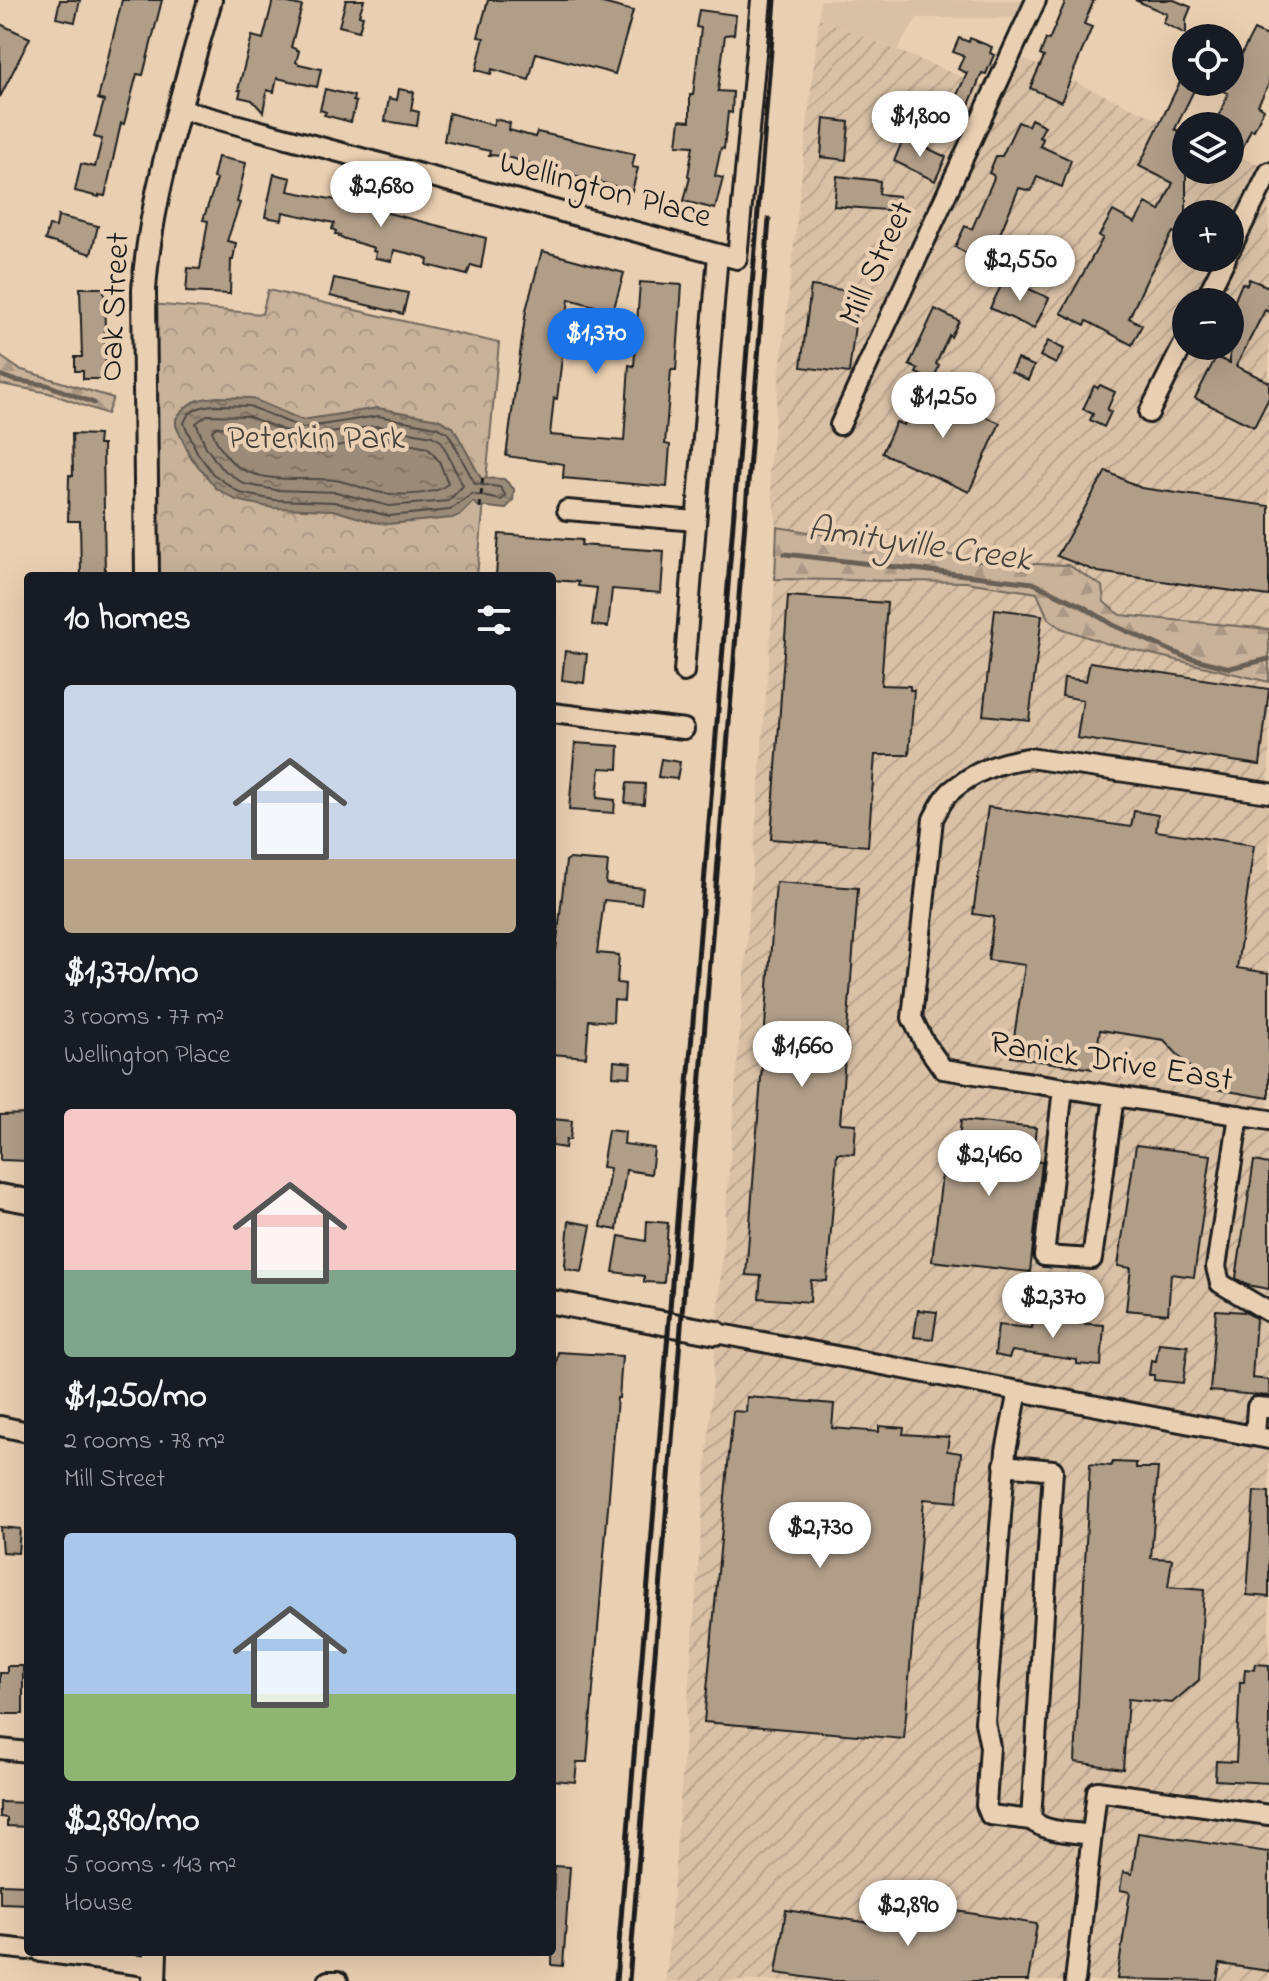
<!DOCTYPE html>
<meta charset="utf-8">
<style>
:root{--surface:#171b24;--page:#20242c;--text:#f1f3f6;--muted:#9ea1a6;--accent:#1a73e8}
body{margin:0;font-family:"Indie Flower",sans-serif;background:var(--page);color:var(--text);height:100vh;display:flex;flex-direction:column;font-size:30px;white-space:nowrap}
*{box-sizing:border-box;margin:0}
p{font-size:26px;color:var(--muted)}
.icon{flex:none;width:44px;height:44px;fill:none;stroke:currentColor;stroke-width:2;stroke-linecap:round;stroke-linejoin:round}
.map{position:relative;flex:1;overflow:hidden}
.sheet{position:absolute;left:24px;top:572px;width:532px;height:1384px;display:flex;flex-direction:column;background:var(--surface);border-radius:8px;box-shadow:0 8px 32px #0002}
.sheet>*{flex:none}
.buttons{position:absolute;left:1172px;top:24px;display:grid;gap:16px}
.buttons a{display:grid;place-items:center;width:72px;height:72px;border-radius:50%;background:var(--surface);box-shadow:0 8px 32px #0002;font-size:40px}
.price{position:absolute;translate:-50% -68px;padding:0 18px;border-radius:28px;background:#fff;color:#222;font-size:26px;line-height:52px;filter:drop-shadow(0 2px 4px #0008)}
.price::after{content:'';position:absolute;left:50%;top:48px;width:24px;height:18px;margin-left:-12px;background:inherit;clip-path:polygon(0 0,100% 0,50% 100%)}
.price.current{background:var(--accent);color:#fff}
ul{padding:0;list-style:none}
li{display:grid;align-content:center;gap:16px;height:424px;padding:0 40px}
li span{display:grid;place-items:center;height:248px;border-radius:8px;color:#555}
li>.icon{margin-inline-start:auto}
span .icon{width:144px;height:144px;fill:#fffc;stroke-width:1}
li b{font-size:34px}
h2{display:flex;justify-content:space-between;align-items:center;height:96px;padding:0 40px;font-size:34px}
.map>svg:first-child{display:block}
.built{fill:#d9c1a6}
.industrial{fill:url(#industrial-furrows);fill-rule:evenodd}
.forest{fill:url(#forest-firs);stroke:#72675b;stroke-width:2}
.park{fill:url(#park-crowns);stroke:#72675b;stroke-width:2}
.water{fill:url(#water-ripples);stroke:#685f54;stroke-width:2}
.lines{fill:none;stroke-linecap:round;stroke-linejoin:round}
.shore{stroke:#4f4841;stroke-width:2}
.stream{stroke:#685f54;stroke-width:5}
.building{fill:#b19e89;stroke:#1c1c1c;stroke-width:2}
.minor-casing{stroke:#1c1c1c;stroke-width:24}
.major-casing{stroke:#1c1c1c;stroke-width:28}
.path{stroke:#1c1c1c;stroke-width:3;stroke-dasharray:6 6;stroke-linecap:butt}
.minor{stroke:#ead0b2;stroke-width:18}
.major{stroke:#ead0b2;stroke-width:22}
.rail{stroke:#1c1c1c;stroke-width:5}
.labels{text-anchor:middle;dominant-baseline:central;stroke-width:8;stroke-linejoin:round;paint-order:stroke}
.street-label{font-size:34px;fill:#1c1c1c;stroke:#ead0b2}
.park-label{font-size:34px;fill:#47423c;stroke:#ead0b2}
.water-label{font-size:36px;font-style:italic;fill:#48433d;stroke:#ead0b2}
</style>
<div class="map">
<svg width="1269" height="1981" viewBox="0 0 1269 1981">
<defs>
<pattern id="industrial-furrows" width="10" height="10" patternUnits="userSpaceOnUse" patternTransform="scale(2)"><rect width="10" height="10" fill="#d9c1a6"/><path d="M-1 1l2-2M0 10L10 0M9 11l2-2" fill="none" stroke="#baa58e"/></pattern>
<pattern id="forest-firs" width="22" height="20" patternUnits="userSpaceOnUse" patternTransform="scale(2)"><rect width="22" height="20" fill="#c8b29a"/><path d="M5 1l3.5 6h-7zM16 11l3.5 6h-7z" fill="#ab9884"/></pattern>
<pattern id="park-crowns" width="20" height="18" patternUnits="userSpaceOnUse" patternTransform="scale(2)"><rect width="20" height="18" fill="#c8b29a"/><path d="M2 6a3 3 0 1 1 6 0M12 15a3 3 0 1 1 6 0" fill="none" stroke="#ab9884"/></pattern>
<pattern id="water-ripples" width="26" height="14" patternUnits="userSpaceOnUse" patternTransform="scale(2)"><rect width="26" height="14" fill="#9b8b79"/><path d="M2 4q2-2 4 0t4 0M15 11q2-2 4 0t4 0" fill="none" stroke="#7e7162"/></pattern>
</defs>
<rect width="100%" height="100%" fill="#ead0b2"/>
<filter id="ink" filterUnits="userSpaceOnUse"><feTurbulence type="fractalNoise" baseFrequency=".0125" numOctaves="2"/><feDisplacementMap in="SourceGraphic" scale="16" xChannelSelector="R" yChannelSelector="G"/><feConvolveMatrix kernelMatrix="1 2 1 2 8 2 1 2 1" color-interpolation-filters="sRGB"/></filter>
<g filter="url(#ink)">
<path class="built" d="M820 0H1027L1018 18H917L897 50 819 18Z"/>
<path class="industrial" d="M819 18 998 92 1015 55 1186 132V170H1230V152L1269 169V629L1120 615 1068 565 976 562 951 555 777 527 769 472ZM1186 214H1230V258H1186ZM1186 302H1230V346H1186Z
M775 579 966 582 1037 593 1048 618 1062 628 1105 643 1269 682V1981H666Z"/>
<path class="forest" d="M0 356 19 369 113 398 107 414 49 393 0 384Z
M777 527 951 555 976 562 1068 565 1102 586 1104 602 1120 615 1269 629V682L1105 643 1061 628 1048 618 1037 593 966 582 775 579Z"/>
<path class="park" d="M268 290 499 343 477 576H159L152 304 262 314Z"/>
<path class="water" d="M218 397 251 398 302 420 378 408 438 419 453 427 481 478 504 479 514 489 513 501 505 509 478 506 473 502 460 515 452 518 388 524 373 522 333 510 273 508 236 500 216 488 190 456 176 426V419C186 402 199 398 218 397Z"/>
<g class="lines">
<path class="shore" d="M218 405 249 406 302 428 378 416 436 427 448 433 475 484 500 487 506 496 501 500 472 494 450 510 389 516 334 502 274 500 240 493 213 474 197 452 184 423C189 408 204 405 218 405Z
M207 415 247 416 301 437 378 426 432 436 441 441 463 486 448 501 389 506 336 492 276 490 244 484 220 467 206 447 196 423Z
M216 427 244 428 301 449 315 450 378 438 428 448 439 461 448 483C438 496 393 496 377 492 363 489 349 482 335 480 306 477 276 483 248 472 231 466 218 447 212 431Z"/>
<path class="stream" d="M0 375 13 380 47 385 94 403
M785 554 1033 583 1082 606 1113 625 1183 656 1230 668 1269 659"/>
</g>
<path class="building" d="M60 0H80L75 22 56 18Z
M122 0H162L143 75 137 74 124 124 121 123 105 196 99 195V197L75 191 81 164 95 167 102 139 94 137 104 101 98 99Z
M273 0 302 6 291 47 299 51 296 62 299 64 321 69 317 87 277 78 274 92 267 90 263 112 252 100 239 97 241 90H238L252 36 263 39Z
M346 0H364L359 15 363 16 359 31 339 26Z
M488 0H591L633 11 615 74 536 53 529 80 492 69 491 74 476 70 484 38 478 37Z
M1066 0H1094L1084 24 1092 27 1061 102 1030 88 1044 57 1040 55 1046 39 1049 40Z
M1135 0H1174L1191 7 1186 19V34L1163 23 1167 14Z
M699 10 736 15 734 34 725 35 718 91 733 92 732 113 728 112 724 149 721 148 715 176 723 178 715 209 684 201 690 177 688 176 693 146 677 145 680 120 690 121V95H693L701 28 696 27Z
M0 24 30 38 0 97Z
M1254 30 1269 37V84L1258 105 1264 109 1254 130 1251 129 1230 176V126H1215L1228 93 1203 82H1230V66L1237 53 1241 55Z
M959 38 969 42 970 38 992 47 990 53 994 55 986 74 982 73 960 127 946 119 967 73 958 69 964 56 953 52Z
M1180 82H1198L1175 129 1186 135V238L1173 232 1148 277 1129 318 1142 325 1132 345 1087 321 1085 325 1061 313 1103 238 1099 236 1113 211 1135 223 1146 203 1160 211 1173 183 1139 166Z
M325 89 354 96 353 101 356 102 351 122 324 115 326 112 320 110Z
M399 89 414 92 411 110 419 112 417 126 385 121 389 98 397 100Z
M449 113 493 125 495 119 510 123 509 130 535 137 537 132 635 154 632 167 638 168 632 191 503 156 489 155 490 151 444 141Z
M824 119 849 122 846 160 821 157Z
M1031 119 1045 126 1039 137 1043 139 1040 146 1071 160 1062 187 1037 177 1031 191 1019 188 997 241 1006 245 994 270 967 257 968 254 955 247 965 226 972 229 994 178 993 175 989 173 996 156H1002L1018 122 1028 126Z
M904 137 946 157 935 181 894 161Z
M218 157 246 163 237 202 240 203 227 241 236 243 233 260H231L230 294 186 292 188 268 200 269 208 221 203 220 217 179 213 178Z
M274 174 291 178 288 191 341 201 486 238 481 268 471 265 467 275 427 265 428 260 424 257 394 250 392 261 375 258 376 252 373 251 374 248 339 237 340 235 335 234 336 231 332 229 334 223 283 212 282 220 265 217Z
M837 176 880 181 879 194 899 196 898 211 834 206Z
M58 216 98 226 91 254 45 240 49 226 56 227Z
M542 251 624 273 613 311 569 299 557 399 554 398 550 435 624 441 629 365 634 366 640 282 682 285 676 370H671L665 444 670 445 667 487 563 478 564 464 506 456 526 310Z
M334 278 408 293 403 314 330 296Z
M1005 278 1049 298 1034 329 990 308Z
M1249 279 1269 287V312L1265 310 1236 366 1269 382V398L1254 427 1195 398 1216 357 1230 363V312L1242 283 1247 285Z
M811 286 859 292 849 373 801 367Z
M80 288H104L106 379H83V371H75V357H82Z
M935 309 959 321 951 337 949 335 936 364 939 366 933 381 916 373 918 369 909 365Z
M1048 341 1064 349 1056 364 1040 356Z
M1017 359 1034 366 1028 380 1011 372Z
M1100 385 1115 392 1107 410 1111 412 1104 427 1090 420 1093 414 1083 409 1094 386 1098 388Z
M921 388 1000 423 969 492 882 453 896 422 904 425Z
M72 434 99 435 98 445H103L105 576H81L80 521H68L69 475 73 476Z
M1106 471 1141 488 1269 506V596L1098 572 1057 556Z
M499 534 582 540 581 545 664 551 661 593 612 589 608 627 592 625 597 588 578 586 579 582 552 580V576H496Z
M788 596 887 603 881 685 910 686V690H914L909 755H875L868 846 771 839Z
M995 609 1042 615 1029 720 983 715Z
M565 651 587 654 584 683 562 680Z
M1090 662 1269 689 1260 765 1077 738 1083 700 1062 696 1064 678 1086 681Z
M575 743 619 746 618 769 600 768 597 798 615 800 614 813 569 810Z
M661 759 680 762 677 779 658 777Z
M627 783 645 784 644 804 625 803Z
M988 807 1131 827 1134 811 1158 815 1156 831 1254 845 1237 968 1269 973V1098L1192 1085 1194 1072 1164 1040 1100 1030 1094 1069 1011 1057 1025 965 988 960 994 917 973 914Z
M569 859 608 862 606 884 643 888 641 904 604 900 597 953 619 955 617 983 625 984 624 1001 614 1000 613 1022 589 1020 586 1057 552 1054 554 950H556L566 861Z
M776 882 858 888 840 1123 856 1124 854 1154 837 1153 827 1281 811 1280 810 1302 759 1298 761 1276 746 1275Z
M614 1061 631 1063 630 1077 613 1076Z
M28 1114V1161L0 1160V1115Z
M552 1119 572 1121 570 1140H566L565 1148 552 1146Z
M961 1120 1036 1128 1032 1161 1042 1162 1030 1272 932 1261 945 1148 958 1149Z
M608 1130 625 1132 624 1144 654 1148 651 1174 626 1170 617 1230 601 1227 610 1168 602 1167Z
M1136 1145 1211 1155 1194 1277 1171 1274 1168 1314 1126 1310 1131 1268 1118 1266Z
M1254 1161 1269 1164V1289L1247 1285 1236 1278Z
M569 1221 591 1225 582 1272 566 1269 565 1264Z
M647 1221 668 1223 664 1283 644 1282V1276L613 1272 619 1236 646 1241Z
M918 1310 937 1312 933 1339 914 1337Z
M1216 1310 1245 1312 1256 1318 1252 1378 1269 1380V1396L1210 1391Z
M1034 1313 1059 1316V1322L1104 1325 1101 1366 1077 1364V1360L1012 1351 1009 1358 995 1355 998 1325 1032 1328Z
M1159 1343 1188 1346 1183 1383 1154 1380V1375H1149L1151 1360 1156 1361Z
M558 1352 622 1356 619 1398H617L587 1762H577L575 1782 552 1780V1392Z
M747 1397 834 1404 832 1428 879 1432V1426L904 1428 903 1434 949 1437 947 1451 961 1453 957 1502 924 1499 904 1739 704 1722 733 1411 746 1412Z
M1113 1462 1136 1463V1468H1158L1151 1558 1172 1559 1168 1587 1204 1590 1199 1680 1172 1703 1128 1699 1123 1769 1075 1762 1090 1464 1111 1466Z
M1254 1491 1269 1492V1597L1247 1595Z
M0 1527 20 1529 18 1553 2 1552Z
M1255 1664 1269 1665V1783L1215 1780 1216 1761 1236 1762 1240 1682H1244L1245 1669 1255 1670Z
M7 1666H23V1714H0V1673H7Z
M0 1802 28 1803V1827L7 1826V1818L0 1817Z
M1138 1833 1269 1852V1971L1220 1964 1217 1981 1117 1979 1130 1892 1120 1890 1123 1872 1132 1874Z
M554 1866 570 1867 563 1966 552 1965Z
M0 1884 28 1885V1904L0 1903Z
M913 1904 1037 1924 1028 1981H831L776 1973 786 1910 909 1929Z"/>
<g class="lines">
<defs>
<path id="minor" d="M179 109 737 259 761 0
M1230 250 1269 172
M1204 302 1226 258
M1149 413 1186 339
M840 425 1036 0
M567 510 696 521
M684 672 718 254
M552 713 684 729
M1269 793 1029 758C999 762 975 771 951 791 943 798 938 810 933 819L912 1018 924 1042 943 1069 1269 1120
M1063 1088 1044 1256 1092 1259 1114 1096
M1239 1115 1216 1267 1220 1283 1269 1312
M716 1333 1269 1439
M0 1426 28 1432
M1255 1436 1257 1407 1269 1408
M1004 1465 1053 1470 1031 1820 990 1815 986 1805 990 1747 985 1722 1006 1451 1018 1391
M0 1749 28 1752
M1031 1820C1047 1833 1073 1832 1092 1835
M0 1947 28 1950
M41 1952 154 1967
M328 1981H338
M1075 1981 1097 1791 1269 1815"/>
<path id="major" d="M147 576 144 290C150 195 184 92 210 0
M0 1196 28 1201
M552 1302 716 1333
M154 1981 155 1952"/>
</defs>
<use href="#minor" class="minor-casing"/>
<use href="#major" class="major-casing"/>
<path class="path" d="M480 508 483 474"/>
<use href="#minor" class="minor"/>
<use href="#major" class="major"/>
<path class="rail" d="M616 1981 775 0
M629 1981 769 219"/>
</g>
</g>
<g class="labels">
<g class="street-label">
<text transform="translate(605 191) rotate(15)">Wellington Place</text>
<text transform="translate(878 264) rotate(-65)">Mill Street</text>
<text transform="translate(116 307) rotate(-87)">Oak Street</text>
<text transform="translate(1111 1063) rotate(9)">Ranick Drive East</text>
</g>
<g class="park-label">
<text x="316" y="440">Peterkin Park</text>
</g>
<g class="water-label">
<text transform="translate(919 546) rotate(8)">Amityville Creek</text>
</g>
</g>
</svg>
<div class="buttons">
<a><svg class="icon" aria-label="locate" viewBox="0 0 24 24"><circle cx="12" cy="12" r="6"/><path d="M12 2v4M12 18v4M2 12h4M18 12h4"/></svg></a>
<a><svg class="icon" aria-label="layers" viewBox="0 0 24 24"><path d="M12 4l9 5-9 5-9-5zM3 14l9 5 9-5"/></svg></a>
<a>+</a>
<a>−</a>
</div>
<b class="price" style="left:920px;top:159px">$1,800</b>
<b class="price" style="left:381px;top:229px">$2,680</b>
<b class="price" style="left:1020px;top:303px">$2,550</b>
<b class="price current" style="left:596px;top:376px">$1,370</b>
<b class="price" style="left:943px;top:440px">$1,250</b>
<b class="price" style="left:802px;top:1089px">$1,660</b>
<b class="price" style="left:989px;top:1198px">$2,460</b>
<b class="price" style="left:1053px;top:1340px">$2,370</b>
<b class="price" style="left:820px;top:1570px">$2,730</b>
<b class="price" style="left:908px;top:1948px">$2,890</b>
<section class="sheet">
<h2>10 homes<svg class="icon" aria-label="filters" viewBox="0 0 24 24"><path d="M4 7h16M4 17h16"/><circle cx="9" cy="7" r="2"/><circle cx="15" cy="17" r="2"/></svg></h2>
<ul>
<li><span style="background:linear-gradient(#c9d6e8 70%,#b9a48a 0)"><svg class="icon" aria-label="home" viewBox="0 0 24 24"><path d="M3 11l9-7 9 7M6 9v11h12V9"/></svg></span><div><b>$1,370/mo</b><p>3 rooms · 77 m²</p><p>Wellington Place</p></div></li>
<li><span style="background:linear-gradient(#f6c9c9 65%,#7fa58c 0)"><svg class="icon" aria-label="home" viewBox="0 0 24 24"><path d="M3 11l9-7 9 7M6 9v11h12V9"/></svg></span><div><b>$1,250/mo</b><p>2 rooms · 78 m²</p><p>Mill Street</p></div></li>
<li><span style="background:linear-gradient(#a9c7e8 65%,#8fb573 0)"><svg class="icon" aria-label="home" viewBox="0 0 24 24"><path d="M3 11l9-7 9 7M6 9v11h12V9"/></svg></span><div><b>$2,890/mo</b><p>5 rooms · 143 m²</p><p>House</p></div></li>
</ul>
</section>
</div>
